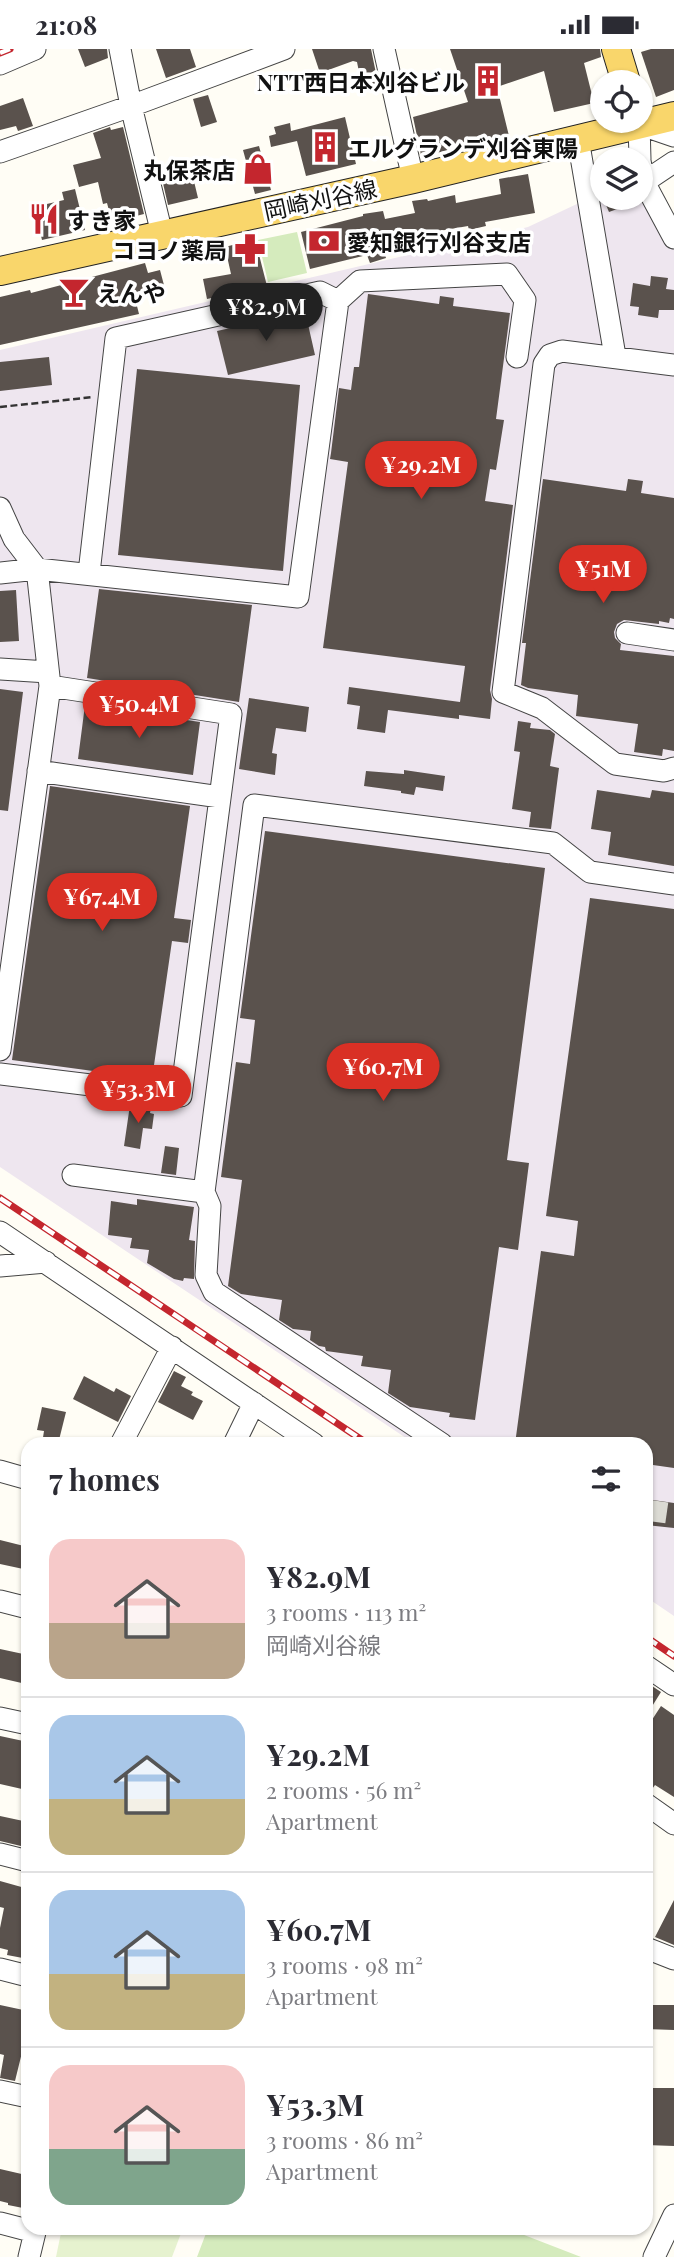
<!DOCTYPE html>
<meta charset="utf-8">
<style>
:root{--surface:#fff;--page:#f7f7f7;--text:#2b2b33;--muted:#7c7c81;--line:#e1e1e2;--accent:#d93025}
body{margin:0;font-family:"Playfair Display","Noto Sans JP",serif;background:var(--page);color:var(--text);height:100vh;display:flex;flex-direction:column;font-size:26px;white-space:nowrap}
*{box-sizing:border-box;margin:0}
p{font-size:23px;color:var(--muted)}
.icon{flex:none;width:38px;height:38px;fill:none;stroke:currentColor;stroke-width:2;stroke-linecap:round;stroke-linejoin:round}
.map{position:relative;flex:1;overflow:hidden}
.side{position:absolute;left:21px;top:1388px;width:632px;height:798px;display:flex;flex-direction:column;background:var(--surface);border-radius:21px;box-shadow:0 2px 5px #0004}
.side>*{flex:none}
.controls{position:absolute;left:590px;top:21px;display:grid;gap:14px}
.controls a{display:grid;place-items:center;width:63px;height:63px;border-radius:50%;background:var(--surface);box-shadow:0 2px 5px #0004;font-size:35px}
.price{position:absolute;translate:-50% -60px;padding:0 16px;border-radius:24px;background:var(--accent);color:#fff;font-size:23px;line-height:46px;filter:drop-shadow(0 2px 4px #0008)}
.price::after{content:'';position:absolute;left:50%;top:42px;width:21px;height:16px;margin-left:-10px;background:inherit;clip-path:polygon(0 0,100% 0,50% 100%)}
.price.active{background:#222;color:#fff}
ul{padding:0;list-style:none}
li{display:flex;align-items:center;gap:21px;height:175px;padding:0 28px}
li+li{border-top:2px solid var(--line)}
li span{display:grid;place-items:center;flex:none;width:196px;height:140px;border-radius:21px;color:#555}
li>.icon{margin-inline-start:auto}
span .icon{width:84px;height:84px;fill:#fffc;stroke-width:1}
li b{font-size:30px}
h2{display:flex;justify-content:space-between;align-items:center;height:84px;padding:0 28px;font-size:30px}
.status{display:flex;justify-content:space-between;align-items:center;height:49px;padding:0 35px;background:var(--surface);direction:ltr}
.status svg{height:19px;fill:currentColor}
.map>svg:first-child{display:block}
.industrial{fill:#eee6ef}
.green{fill:#d5ebbd}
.pitch{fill:#e6f2cf}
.building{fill:#5a524d}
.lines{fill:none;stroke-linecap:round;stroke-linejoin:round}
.minor-tunnel{stroke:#dbdad3;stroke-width:21;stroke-dasharray:21 10;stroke-linecap:butt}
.minor-casing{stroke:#444;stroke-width:23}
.major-casing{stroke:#222;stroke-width:30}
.path{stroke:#333;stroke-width:2.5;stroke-dasharray:7 3.5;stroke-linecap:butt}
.minor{stroke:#fff;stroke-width:21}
.major{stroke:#f9d66b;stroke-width:28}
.rail-casing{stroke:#c4262e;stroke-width:7}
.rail{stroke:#fff;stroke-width:4.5;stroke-dasharray:13;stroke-linecap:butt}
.labels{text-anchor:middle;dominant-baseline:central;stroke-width:7;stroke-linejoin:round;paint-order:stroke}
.poi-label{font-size:23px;font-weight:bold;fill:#111;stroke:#fff;text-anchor:start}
.street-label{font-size:23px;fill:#111;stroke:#fff}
</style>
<div class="status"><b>21:08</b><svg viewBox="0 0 49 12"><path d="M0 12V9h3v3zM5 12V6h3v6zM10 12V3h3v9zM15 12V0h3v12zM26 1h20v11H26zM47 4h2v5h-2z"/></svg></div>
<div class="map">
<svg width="674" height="2208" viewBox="0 0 674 2208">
<rect width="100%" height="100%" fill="#fffdf5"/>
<path class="industrial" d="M596 113 602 138V149H640L641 135 674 200V1567L646 1548V1395H415L0 1118V301L528 178 579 154 572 119Z"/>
<path class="green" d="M297 183 307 224 268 233 258 191Z
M208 2179H506L581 2208H197Z"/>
<path class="pitch" d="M62 2179H183L172 2208H56Z"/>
<path class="building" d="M78 0H107L108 9 85 18Z
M156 0H190L196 18 166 29Z
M312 0H371L378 34 362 38 357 13 353 12 320 24Z
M450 0H600L601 8 584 14 594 54 554 63 544 22 497 38 509 87 432 105V104L421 106 413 68 468 53Z
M651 0H674V41L656 48 641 3Z
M208 46 217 73 201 78 193 50Z
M23 49 33 77 18 82 16 77 0 81V57Z
M345 68 356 115 306 127 297 92 271 98 269 87 276 85 274 78 290 74 291 82Z
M110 78 111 81 123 78 144 165 112 173 107 154 103 155 98 133 79 138 73 116 101 109 93 84Z
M259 97 271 141 255 145 243 101Z
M192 124 198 149 168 156 162 130Z
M528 125 535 164 485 173 486 177 469 181 468 177 416 186 418 197 384 202 386 209 370 214 367 206 310 220 301 183 363 167V165L383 162 385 170 415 164 412 152 427 150 428 152 455 146 456 154 501 145 499 130Z
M75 140 85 181 42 191 34 158 64 151 62 143Z
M603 149H638L639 152 609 163Z
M255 190 267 237 207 250 203 230 231 225 225 198Z
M145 214 148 224 160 221 165 240 135 249 139 265 0 296V248L30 241 31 244Z
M651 227 668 229 666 240 674 241V261H659L658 269 638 266 639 258 630 257 633 234 650 237Z
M368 245 439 255 440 247 454 249 453 257 510 264 496 370 504 371 496 421 490 420 485 452 513 456 490 641 492 650 490 670 459 666V670L388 661 385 684 357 680 360 657 347 655 349 638 460 653 465 617 323 599 348 413 330 410 331 404 339 339 351 341 354 318H359Z
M305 262 315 306 228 326 217 282Z
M49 308 52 336 0 342V313Z
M137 320 300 336 283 522 118 506Z
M543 430 626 442 628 430 643 432 641 444 674 449V570L670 569 669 574 659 572V575L624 571 617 575 614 583 615 589 621 595 620 601 674 607V702L663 700 662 707 634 703 638 675 576 667 578 646 528 639 521 636 526 594H522Z
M99 540 252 556 239 653 87 629Z
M16 541 19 592 0 593V542Z
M0 640 23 643 8 762 0 761Z
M249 649 309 658 306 683 276 679 272 704 277 705 275 726 239 720Z
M85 656 200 673 193 726 78 710Z
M518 672 531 674 530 679 550 681 555 685 550 717 559 719 551 780 529 778 531 763 512 760 520 703 514 702Z
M404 721 445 727 443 742 416 738 414 746 401 744V742L364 737 366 722 404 725Z
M50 737 190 757 174 869 191 871 188 894 172 892 152 1030 12 1011Z
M597 741 650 749 652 741 674 744V817L608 806 611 783 591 780Z
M265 782 545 819 507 1111 529 1114 518 1201 499 1198 475 1371 449 1368 450 1364 410 1358 388 1344 391 1321 361 1317 363 1307 326 1302 325 1298 319 1297 310 1291 311 1282 293 1280 279 1271 282 1251 241 1245 228 1237 242 1131 221 1128 236 1013 250 1015 255 971 240 969Z
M590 849 674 860V1419L646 1415V1395H515L541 1202 574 1207 578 1172 546 1167Z
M130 1056 151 1059 150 1064 154 1065 152 1080 143 1079 140 1100 124 1097Z
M165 1097 179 1099 176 1126 161 1124Z
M137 1150 194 1158 189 1191 195 1192 194 1230 184 1229 183 1232 174 1230 147 1214 149 1201 130 1199 132 1189 108 1186 111 1152 137 1156Z
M174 1322 186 1328 181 1337 193 1343 191 1346 203 1352 193 1371 158 1353Z
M84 1327 114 1343 116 1339 131 1347 118 1373 73 1350Z
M42 1358 66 1363 58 1395H42L44 1382 37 1381Z
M646 1450 674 1454V1479L646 1476Z
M0 1491 28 1498V1521L0 1515Z
M0 1600 28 1606V1625L26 1635 0 1629Z
M646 1633 661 1643 646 1667Z
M661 1657 674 1666V1748L655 1736 650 1743 646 1742V1680Z
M0 1687 28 1693V1712L22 1740 0 1735Z
M0 1767 28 1773V1794H26L25 1798 0 1792Z
M0 1832 25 1839 23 1846 28 1847V1910L7 1906 8 1901 0 1899V1879L4 1859 0 1858Z
M674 1851V1896L655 1888Z
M0 1956 28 1962V1979L15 2032 0 2029 4 2006 0 2005Z
M646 1956H674V1981L646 1980Z
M646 2039H674V2097L646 2096Z
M0 2120 26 2126 24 2133 28 2134V2160L8 2156V2154L0 2152Z"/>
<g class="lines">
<path class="minor-tunnel" d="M646 1461 674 1465"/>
<defs>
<path id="minor" d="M120 0 131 57 162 185
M384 0 413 130
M0 15 35 0
M578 90 615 307
M0 103 131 57 284 0
M640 110 639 75 674 87
M640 112 644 133 674 189
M644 133 674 113
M338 252 360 232 507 225 525 251 517 308
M674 316 562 302 550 306 544 315 503 643 542 659 615 715 664 722 674 719
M0 459 14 490 37 520 50 637 0 1001
M0 524 37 520 298 548 338 252 320 243 116 289 89 524
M627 584 674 591
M0 620 48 623
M38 722 220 748
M0 1025 181 1047 231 665 50 637
M73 1126 204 1143
M0 1183 314 1395
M0 1217 46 1213
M121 1395 172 1298
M234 1395 254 1354
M442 1395 214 1243 206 1226 210 1157 204 1143 254 756 553 794 590 823 674 835
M0 1422 28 1430
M0 1552 28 1559
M646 1617 674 1636
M0 1669 28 1675
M646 1755 674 1775
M0 1805 28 1812
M646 1899 674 1910
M0 1920 28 1927
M0 2042 28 2048
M0 2174 35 2183
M29 2208 36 2179
M654 2208 674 2166"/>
<path id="major" d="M616 0 626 33
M0 222 413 130 674 67"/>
</defs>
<use href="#minor" class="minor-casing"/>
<use href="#major" class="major-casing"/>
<path class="path" d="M0 358 93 348"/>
<use href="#minor" class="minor"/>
<use href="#major" class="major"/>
<defs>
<path id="rail" d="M0 4 10 0
M0 1149 368 1395
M646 1588 674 1607"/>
</defs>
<use href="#rail" class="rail-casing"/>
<use href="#rail" class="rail"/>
</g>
<defs>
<symbol id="building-bare" viewBox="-9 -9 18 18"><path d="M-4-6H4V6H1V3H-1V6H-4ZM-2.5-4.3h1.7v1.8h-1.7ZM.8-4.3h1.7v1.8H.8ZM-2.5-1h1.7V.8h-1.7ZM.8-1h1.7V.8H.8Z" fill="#c4262e" stroke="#fff" stroke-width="2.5" paint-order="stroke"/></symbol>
<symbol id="shop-bare" viewBox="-9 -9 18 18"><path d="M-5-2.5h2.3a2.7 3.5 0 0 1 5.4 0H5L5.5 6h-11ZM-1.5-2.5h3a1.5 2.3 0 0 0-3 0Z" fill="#c4262e" stroke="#fff" stroke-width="2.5" paint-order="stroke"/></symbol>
<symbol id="restaurant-bare" viewBox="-9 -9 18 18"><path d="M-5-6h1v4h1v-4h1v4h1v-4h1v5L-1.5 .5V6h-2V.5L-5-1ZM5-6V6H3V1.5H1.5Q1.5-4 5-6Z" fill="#c4262e" stroke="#fff" stroke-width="2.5" paint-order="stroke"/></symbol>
<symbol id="bank-bare" viewBox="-9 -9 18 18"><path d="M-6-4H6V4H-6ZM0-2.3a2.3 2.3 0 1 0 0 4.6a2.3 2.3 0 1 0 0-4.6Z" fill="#c4262e" stroke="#fff" stroke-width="2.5" paint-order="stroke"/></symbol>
<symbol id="pharmacy-bare" viewBox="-9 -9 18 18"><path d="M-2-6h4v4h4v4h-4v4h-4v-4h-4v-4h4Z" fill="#c4262e" stroke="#fff" stroke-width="2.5" paint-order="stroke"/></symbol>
<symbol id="bar-bare" viewBox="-9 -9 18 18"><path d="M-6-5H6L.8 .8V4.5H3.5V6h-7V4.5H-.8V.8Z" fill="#c4262e" stroke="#fff" stroke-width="2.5" paint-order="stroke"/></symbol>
</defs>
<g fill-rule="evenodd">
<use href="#building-bare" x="466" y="10" width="44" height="44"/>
<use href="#building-bare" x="303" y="76" width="44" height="44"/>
<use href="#shop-bare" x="236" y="98" width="44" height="44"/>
<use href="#restaurant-bare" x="22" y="148" width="44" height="44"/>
<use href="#bank-bare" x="302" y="170" width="44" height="44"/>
<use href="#pharmacy-bare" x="228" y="178" width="44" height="44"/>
<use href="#bar-bare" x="52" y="221" width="44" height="44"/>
</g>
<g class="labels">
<g class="poi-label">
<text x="465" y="32" text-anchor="end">NTT西日本刈谷ビル</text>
<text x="348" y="98">エルグランデ刈谷東陽</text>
<text x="235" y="120" text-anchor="end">丸保茶店</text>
<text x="67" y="170">すき家</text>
<text x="347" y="192">愛知銀行刈谷支店</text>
<text x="227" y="200" text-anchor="end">コヨノ薬局</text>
<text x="97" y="243">えんや</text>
</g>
<g class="street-label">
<text transform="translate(320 150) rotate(-12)">岡崎刈谷線</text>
</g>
</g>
</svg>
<div class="controls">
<a><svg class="icon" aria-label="locate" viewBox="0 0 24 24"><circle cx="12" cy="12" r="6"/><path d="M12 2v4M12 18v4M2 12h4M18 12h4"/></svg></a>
<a><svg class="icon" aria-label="layers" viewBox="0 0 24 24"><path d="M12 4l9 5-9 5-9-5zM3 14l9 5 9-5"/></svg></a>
</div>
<b class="price active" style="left:266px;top:294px">¥82.9M</b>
<b class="price" style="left:421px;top:452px">¥29.2M</b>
<b class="price" style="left:603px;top:556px">¥51M</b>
<b class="price" style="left:139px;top:691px">¥50.4M</b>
<b class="price" style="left:102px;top:884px">¥67.4M</b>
<b class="price" style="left:383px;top:1054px">¥60.7M</b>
<b class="price" style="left:138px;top:1076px">¥53.3M</b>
<section class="side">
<h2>7 homes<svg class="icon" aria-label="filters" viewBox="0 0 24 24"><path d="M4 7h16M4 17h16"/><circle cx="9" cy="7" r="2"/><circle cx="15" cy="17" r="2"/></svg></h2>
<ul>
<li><span style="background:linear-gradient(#f6c9c9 60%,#b9a48a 0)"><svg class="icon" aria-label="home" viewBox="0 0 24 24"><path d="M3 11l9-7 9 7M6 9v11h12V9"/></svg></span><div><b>¥82.9M</b><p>3 rooms · 113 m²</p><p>岡崎刈谷線</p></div></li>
<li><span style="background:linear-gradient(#a9c7e8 60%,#c2b280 0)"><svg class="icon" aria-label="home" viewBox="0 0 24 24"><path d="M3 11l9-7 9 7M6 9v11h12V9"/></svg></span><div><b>¥29.2M</b><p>2 rooms · 56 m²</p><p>Apartment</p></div></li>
<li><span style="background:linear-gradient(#a9c7e8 60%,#c2b280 0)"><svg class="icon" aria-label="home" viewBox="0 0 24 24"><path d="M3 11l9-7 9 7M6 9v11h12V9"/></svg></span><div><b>¥60.7M</b><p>3 rooms · 98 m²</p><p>Apartment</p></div></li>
<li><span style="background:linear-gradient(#f6c9c9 60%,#7fa58c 0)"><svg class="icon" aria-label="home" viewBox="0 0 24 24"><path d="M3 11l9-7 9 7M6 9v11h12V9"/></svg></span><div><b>¥53.3M</b><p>3 rooms · 86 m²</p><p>Apartment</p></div></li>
</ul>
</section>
</div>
